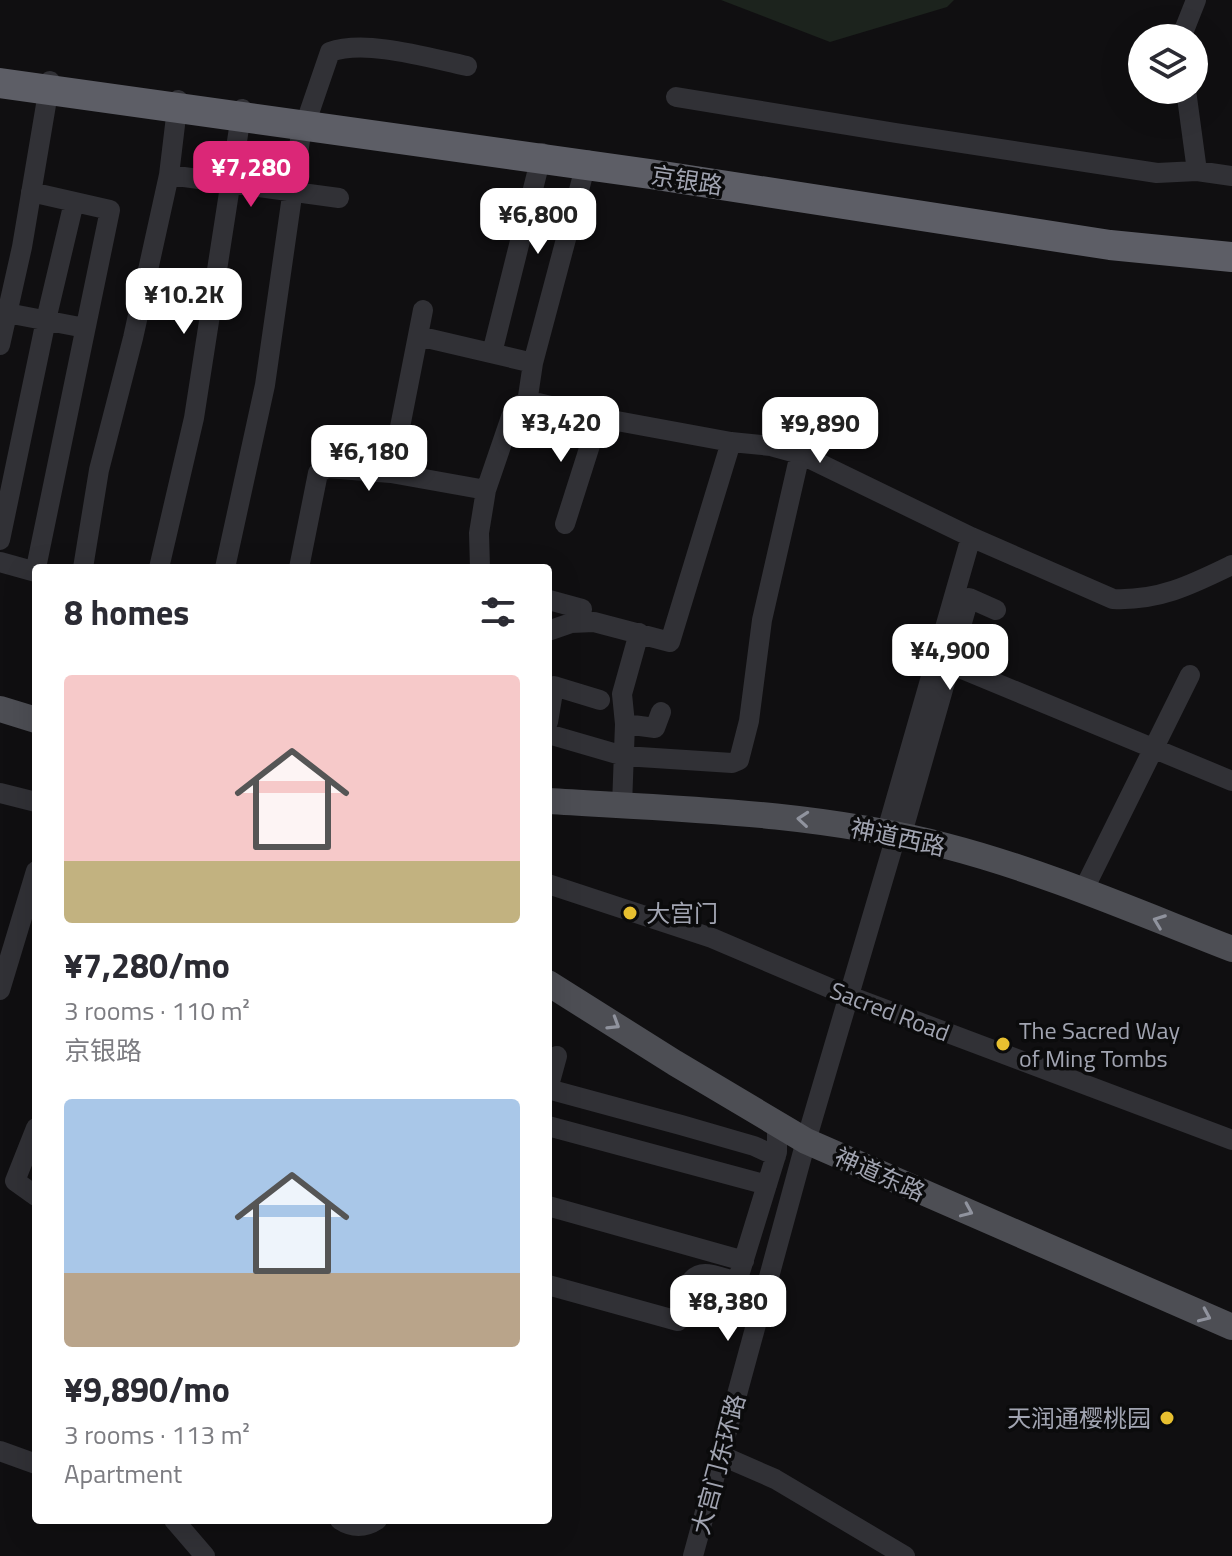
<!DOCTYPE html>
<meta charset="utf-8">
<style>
:root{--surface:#fff;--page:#f2f2f3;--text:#2b2b33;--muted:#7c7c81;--accent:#db2777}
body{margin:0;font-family:"Titillium Web","Noto Sans SC",sans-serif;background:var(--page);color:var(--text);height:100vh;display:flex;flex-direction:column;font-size:30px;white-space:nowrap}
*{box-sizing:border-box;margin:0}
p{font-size:26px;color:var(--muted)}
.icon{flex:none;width:44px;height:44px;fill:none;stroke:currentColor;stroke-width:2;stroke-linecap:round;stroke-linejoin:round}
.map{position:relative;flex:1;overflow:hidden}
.sheet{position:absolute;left:32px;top:564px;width:520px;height:960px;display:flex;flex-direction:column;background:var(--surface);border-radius:8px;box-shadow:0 8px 32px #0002}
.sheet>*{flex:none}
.tools{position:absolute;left:1128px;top:24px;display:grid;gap:16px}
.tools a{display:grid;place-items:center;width:80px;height:80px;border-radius:50%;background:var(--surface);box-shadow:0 8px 32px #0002;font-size:40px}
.price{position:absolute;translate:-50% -68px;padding:0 18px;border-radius:16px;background:#fff;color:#222;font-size:26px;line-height:52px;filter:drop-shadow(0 2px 4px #0008)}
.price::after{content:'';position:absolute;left:50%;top:48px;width:24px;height:18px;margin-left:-12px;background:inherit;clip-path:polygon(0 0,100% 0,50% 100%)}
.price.current{background:var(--accent);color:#fff}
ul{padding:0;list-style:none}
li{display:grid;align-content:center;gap:16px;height:424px;padding:0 32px}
li span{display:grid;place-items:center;height:248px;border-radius:8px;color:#555}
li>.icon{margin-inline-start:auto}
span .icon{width:144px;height:144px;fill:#fffc;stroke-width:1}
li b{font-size:34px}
h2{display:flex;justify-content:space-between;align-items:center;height:96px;padding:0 32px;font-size:34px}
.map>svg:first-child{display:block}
.green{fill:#1c231d}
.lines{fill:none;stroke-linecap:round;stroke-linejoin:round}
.minor{stroke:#313136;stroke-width:20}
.major{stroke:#4d4e54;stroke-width:26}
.highway{stroke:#5d5e66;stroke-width:30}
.oneway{stroke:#90939e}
.poi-dot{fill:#e8c030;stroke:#0b0b0c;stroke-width:3}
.labels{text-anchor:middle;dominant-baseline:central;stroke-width:7;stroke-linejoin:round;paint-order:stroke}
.street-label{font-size:24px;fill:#a1a4b1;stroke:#0b0b0c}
.poi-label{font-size:24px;fill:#a1a4b1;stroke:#0b0b0c;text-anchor:start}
</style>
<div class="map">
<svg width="1232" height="1556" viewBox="0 0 1232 1556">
<rect width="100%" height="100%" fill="#100f11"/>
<path class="green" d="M721 0H954L947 7 830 42Z"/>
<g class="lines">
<path class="minor" d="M1181 38 1196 0
M1186 90 1197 171 1232 176
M676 97 896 133 1157 173 1197 171
M169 175 339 198
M31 192 110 210 36 568
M7 313 85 328
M418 336 533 363 527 403
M0 345 22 247 50 81
M492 353 542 153
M533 363 587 160
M800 454 971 537 1113 599C1159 601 1191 585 1232 565
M391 473 423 310
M565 524 599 417
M0 540 46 320 74 202
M0 562 36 572V569
M83 568 99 470 133 338 169 175 178 100
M159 568 194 418 242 109
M225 568 265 385 302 126 307 119 330 52C366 39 429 58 467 66
M299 568 318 473 327 468 391 473 486 490
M480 568 479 533 486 490 511 417 523 403H538L606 419 731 442 771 446 800 454 762 620 749 721 739 760 732 763 624 756 548 734
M548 601 549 600 582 609
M548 631 571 623 594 622 670 642 731 442
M950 664 1232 781
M548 722 554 686 600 700
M625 724 622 694 639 633
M0 793 36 802
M622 806 625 724 655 728 661 712
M886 834 971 537
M901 837 969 598 996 610
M548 884 712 938 839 992 1232 1140
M1083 891 1190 675
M0 990 36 871
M548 1089 681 1125 754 1146 776 1156
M548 1089 557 1056
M548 1126 767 1185
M36 1128 15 1181 36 1196
M548 1206 744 1261
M548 1285 678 1321C682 1306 685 1274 705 1274 715 1274 728 1280 737 1282L777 1152V1124
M0 1451 36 1464
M720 1455 775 1479 905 1556
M174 1520 205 1556
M340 1520C352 1528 365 1528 377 1520
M693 1556 806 1141 896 836"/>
<path class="major" d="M0 709 36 720
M548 801C681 809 816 812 946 846 1043 871 1139 913 1232 949
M548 983 675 1063 806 1141 1232 1327"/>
<path class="highway" d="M0 83 650 174 1110 245 1232 257"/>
</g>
<defs><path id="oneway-chevron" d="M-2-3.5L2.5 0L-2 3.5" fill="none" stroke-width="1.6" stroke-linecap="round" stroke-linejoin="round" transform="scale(2)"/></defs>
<g class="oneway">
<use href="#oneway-chevron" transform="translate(803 819) rotate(-175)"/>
<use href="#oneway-chevron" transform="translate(1159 921) rotate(-159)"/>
<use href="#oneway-chevron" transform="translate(614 1024) rotate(32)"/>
<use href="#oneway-chevron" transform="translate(967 1211) rotate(24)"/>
<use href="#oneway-chevron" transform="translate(1205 1316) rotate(24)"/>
</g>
<g class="poi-dot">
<circle cx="630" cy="913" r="8"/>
<circle cx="1003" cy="1044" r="8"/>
<circle cx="1167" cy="1418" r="8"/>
</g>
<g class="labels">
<g class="street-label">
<text transform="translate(687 180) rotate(9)">京银路</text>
<text transform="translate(898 837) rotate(12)">神道西路</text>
<text transform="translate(890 1011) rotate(21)">Sacred Road</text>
<text transform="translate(880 1174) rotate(24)">神道东路</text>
<text transform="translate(718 1464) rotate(-75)">大宫门东环路</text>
</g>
<g class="poi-label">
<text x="646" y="913">大宫门</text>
<text x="1019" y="1030">The Sacred Way<tspan x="1019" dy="28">of Ming Tombs</tspan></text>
<text x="1151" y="1418" text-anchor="end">天润通樱桃园</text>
</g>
</g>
</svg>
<div class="tools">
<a><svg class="icon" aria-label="layers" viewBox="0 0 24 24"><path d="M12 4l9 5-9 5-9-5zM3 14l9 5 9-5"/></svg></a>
</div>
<b class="price current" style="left:251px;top:209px">¥7,280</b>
<b class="price" style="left:538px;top:256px">¥6,800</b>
<b class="price" style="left:184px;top:336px">¥10.2K</b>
<b class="price" style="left:561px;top:464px">¥3,420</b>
<b class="price" style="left:820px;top:465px">¥9,890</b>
<b class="price" style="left:369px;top:493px">¥6,180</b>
<b class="price" style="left:950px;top:692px">¥4,900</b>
<b class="price" style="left:728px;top:1343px">¥8,380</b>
<section class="sheet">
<h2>8 homes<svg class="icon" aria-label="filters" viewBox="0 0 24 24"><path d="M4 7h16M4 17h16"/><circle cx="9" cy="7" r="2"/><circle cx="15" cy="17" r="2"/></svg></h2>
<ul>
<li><span style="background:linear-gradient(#f6c9c9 75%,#c2b280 0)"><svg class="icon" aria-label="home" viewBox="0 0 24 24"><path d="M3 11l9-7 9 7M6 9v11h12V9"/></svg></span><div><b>¥7,280/mo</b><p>3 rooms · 110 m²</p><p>京银路</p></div></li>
<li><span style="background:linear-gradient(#a9c7e8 70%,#b9a48a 0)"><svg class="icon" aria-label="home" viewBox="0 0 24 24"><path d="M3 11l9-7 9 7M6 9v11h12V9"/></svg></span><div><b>¥9,890/mo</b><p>3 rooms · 113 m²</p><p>Apartment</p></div></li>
</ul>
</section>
</div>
